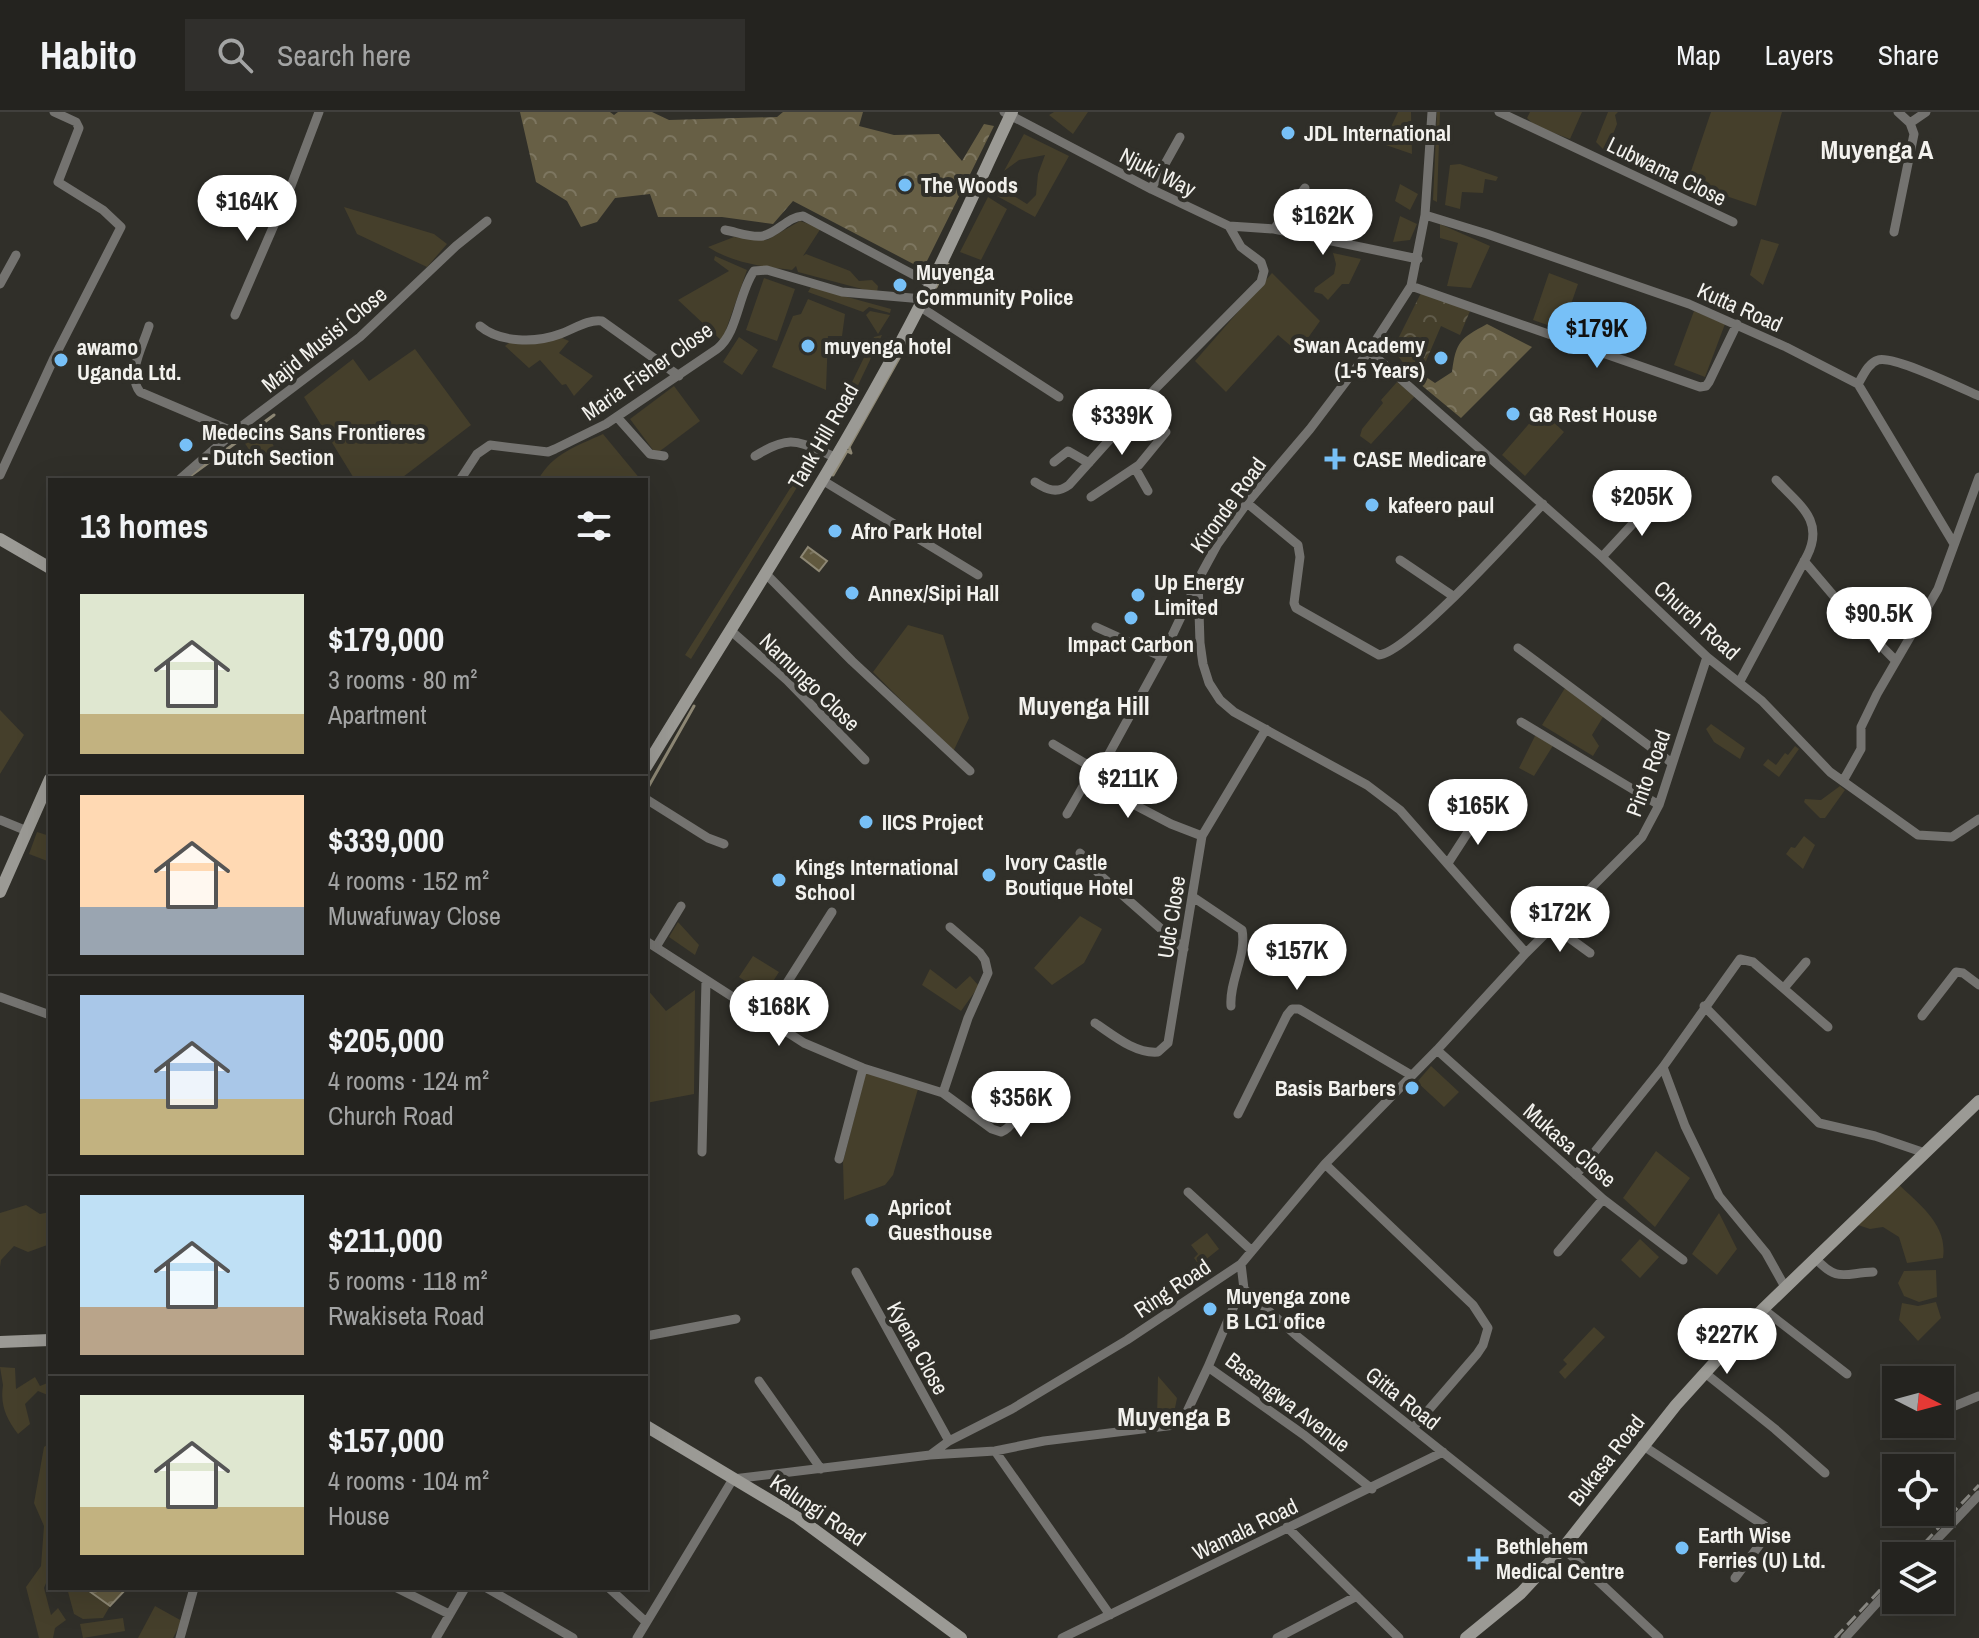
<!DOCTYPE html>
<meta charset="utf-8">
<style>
:root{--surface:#24231f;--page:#302f2c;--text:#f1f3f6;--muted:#a3a4a4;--line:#41403d;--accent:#77c0f7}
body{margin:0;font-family:"Archivo Narrow",sans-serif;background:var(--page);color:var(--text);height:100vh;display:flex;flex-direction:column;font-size:30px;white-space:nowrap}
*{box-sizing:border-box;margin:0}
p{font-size:26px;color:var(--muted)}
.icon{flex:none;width:44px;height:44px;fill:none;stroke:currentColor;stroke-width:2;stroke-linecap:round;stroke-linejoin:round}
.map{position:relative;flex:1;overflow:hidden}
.details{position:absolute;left:48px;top:366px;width:600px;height:1112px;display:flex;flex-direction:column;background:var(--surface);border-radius:0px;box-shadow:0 8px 32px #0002,0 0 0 2px var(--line)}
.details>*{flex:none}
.needle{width:52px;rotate:96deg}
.fabs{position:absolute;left:1882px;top:1254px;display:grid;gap:16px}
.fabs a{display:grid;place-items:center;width:72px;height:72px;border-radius:0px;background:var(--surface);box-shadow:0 8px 32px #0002,0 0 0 2px var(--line);font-size:40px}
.price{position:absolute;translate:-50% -68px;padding:0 18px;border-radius:28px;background:#fff;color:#222;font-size:26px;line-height:52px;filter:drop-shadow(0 2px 4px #0008)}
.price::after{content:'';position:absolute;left:50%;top:48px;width:24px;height:18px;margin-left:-12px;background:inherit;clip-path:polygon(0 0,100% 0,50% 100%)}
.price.active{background:var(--accent);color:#111}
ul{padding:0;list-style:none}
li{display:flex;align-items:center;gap:24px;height:200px;padding:0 32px}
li+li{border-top:2px solid var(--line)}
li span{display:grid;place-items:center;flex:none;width:224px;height:160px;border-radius:0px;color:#555}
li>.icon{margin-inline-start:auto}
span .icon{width:96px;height:96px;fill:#fffc;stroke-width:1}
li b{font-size:34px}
h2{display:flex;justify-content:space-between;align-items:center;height:96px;padding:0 32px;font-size:34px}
header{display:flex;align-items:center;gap:48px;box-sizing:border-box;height:112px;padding:0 40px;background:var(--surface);border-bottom:2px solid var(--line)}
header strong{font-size:38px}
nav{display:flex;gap:44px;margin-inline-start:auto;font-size:28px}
.search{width:560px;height:72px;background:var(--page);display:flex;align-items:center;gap:20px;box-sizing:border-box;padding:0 28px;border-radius:0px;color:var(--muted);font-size:30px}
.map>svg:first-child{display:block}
.green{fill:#453f2b}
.forest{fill:url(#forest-crowns)}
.park{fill:url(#park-crowns)}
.water{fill:url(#water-ripples);stroke:#8d8774;stroke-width:2}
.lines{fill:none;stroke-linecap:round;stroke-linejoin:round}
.stream{stroke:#8d8774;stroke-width:3}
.street{stroke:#747370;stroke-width:9}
.secondary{stroke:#9b9a95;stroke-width:12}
.rail{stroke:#8a8984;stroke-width:3;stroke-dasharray:12 6;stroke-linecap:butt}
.poi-dot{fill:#77c0f7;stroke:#302f29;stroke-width:3}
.labels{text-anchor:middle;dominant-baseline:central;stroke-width:8;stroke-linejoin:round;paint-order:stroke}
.poi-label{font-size:22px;font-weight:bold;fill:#f3f2ee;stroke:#302f29;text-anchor:start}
.street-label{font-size:22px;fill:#f3f2ee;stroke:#302f29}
.quarter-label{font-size:26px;font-weight:bold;fill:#f3f2ee;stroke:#302f29}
</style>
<header>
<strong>Habito</strong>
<div class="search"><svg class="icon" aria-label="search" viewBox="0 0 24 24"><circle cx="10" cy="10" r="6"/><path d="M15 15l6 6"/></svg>Search here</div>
<nav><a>Map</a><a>Layers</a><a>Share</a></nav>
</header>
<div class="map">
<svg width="1979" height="1526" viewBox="0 0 1979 1526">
<defs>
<pattern id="forest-crowns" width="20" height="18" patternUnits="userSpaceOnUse" patternTransform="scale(2)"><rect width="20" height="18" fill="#675f45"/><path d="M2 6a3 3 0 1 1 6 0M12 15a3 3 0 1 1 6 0" fill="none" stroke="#7d7660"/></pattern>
<pattern id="park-crowns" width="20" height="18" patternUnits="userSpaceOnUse" patternTransform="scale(2)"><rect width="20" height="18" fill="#453f2b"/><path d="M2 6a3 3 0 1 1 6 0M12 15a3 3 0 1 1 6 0" fill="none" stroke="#605b4a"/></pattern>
<pattern id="water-ripples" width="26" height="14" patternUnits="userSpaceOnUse" patternTransform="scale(2)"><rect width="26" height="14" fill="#61593f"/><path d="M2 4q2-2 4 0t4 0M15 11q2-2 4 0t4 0" fill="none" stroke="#78715b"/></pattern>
</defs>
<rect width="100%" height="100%" fill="#302f29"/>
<path class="green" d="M1054 0H1088L1073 22 1049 3Z
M1398 0H1411L1412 42 1383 32Z
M1437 0H1440L1437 90 1433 88Z
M1530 0H1582L1570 27 1535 14 1527 6Z
M1608 0H1618L1615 3 1617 12 1606 40 1596 30Z
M1711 0H1782L1756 94 1687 71Z
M1024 22 1069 44 1035 105 997 84 1001 76 1027 92 1036 83 1038 62 1045 43 1019 48 1004 59Z
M1460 52 1498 65 1496 69 1485 67 1483 81 1462 80 1460 97 1445 93 1450 53Z
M1400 72 1418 82 1410 98 1395 89Z
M988 85 1007 97 981 148 960 140Z
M344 95 434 122 447 132 427 155 357 122Z
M1400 104 1417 112 1410 128 1393 130Z
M800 109 821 116 803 144 806 142 850 159 859 169 872 168 878 174 877 181 798 160 796 154 792 158C763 155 733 151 708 135L734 125 767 128Z
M1440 112 1490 134 1471 176 1447 174 1458 131 1440 126Z
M1761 127 1779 132 1763 173 1750 163Z
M1333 141 1361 147 1349 172H1342L1328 188 1322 182 1314 180 1315 176 1334 162 1336 152Z
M715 144 747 158 722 229 678 188 729 159 714 148Z
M1272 161 1320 209 1298 240 1278 223 1226 280 1195 249Z
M1549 161 1578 172 1562 218 1533 208Z
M764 166 795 177 777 229 746 218Z
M811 175 891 197 890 201 869 195 863 200 808 180Z
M808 187 845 202 842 224H828L826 278 772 255 793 204 801 202Z
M870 199 890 203 878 222 866 203Z
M1694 199 1725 212 1705 265 1674 253Z
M882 223 840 311 834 307 874 225Z
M560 225 569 229 559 241 593 264 574 284 566 272 562 273 540 248 529 256 505 234 510 230Z
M739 225 758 238 742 263 723 250Z
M415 237 471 313 399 368H355L304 285 353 247 369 269Z
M1397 270 1415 284 1371 332 1360 324 1362 317 1383 291 1381 288Z
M674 274 700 309 656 342 630 307Z
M1541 298 1564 320 1525 364 1502 343Z
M264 318 275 336 256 348 244 330Z
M603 322 641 368H538C553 341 577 334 603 322Z
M820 329 825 330 691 547 685 543Z
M908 513 943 523 969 606 953 640 873 560Z
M1565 576 1603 605 1592 623 1599 634 1593 644 1542 613Z
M0 598 24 623 0 662Z
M1711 612 1745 636 1740 647 1714 630 1706 617Z
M1536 622 1554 632 1534 664 1519 656Z
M1795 634 1799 637 1779 665 1763 653 1768 647 1776 653 1785 641 1788 643Z
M1840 674 1845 678 1825 706H1820L1804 690 1805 687 1821 688Z
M37 720 50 724V750L29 742Z
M1804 724 1815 733 1803 757 1786 742 1791 735 1795 736Z
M1080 804 1102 817 1084 851 1052 873 1034 856Z
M678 810 699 833 695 843 669 825Z
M753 844 779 860 765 882 739 865Z
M930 857 956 877 970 864 979 874 961 899 922 873Z
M801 868 828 886 815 915 795 903 790 893Z
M646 876 666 899 695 878 694 982 646 991Z
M1431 954 1459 980 1444 995 1417 970Z
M866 960 918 977 893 1063 885 1073 844 1088 843 1050Z
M1656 1039 1690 1066 1655 1115 1623 1086Z
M1898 1072C1920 1093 1948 1113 1943 1146L1907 1151 1899 1125 1883 1115 1870 1117 1855 1112Z
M26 1093 40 1102 50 1100V1132L28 1140 14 1134 1 1148 0 1155V1101Z
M1719 1101 1737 1137 1717 1163 1692 1142Z
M1207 1121 1219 1137 1199 1153 1194 1146 1198 1142 1191 1133Z
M1640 1127 1659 1145 1640 1166 1621 1148Z
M1936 1158 1937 1185 1919 1190 1904 1184 1898 1171 1904 1159Z
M1936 1190 1941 1206 1918 1229 1899 1208 1902 1191 1918 1194Z
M1594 1215 1605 1225 1565 1267 1559 1260 1567 1252 1563 1248Z
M0 1255 15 1256 16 1277 35 1265 40 1274 50 1270V1284L38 1279 25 1292 30 1312 18 1322C6 1306 0 1293 3 1273Z
M1158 1264 1177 1286 1174 1301 1167 1306H1157Z
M50 1331V1461L44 1476 51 1503 58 1496 66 1508 55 1516 53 1526H39L26 1475 41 1454 44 1414 34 1391 44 1335Z
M67 1476H85L110 1494 103 1506 83 1507 74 1502Z
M155 1494 182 1509 173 1526H138Z
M123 1506 125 1519 83 1526 80 1512Z"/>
<path class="forest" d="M520 0H610L614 3 618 0H652L669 8 777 5 783 0H863L859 14 894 23 939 22 962 49 984 12 994 14 923 157 793 89 773 112 722 105H658L650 82 615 86 597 110 581 115 567 89 536 70Z
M1487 212 1532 235 1461 306 1420 272 1426 265 1435 271 1452 260C1456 229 1460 227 1487 212Z"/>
<path class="park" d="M1421 181 1470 199 1460 223 1441 214 1417 270 1393 237Z"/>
<path class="water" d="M808 435 827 449 819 459 801 445Z
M85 1476H127L110 1494Z"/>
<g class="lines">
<path class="stream" d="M936 175 948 152
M833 363 847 339 851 341 849 335 903 239
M190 364 274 303
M646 679 694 594"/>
<path class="street" d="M1004 0 1151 77 1229 114 1241 135 1261 150 1264 159 1261 170 1155 277 1069 373C1057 382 1047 378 1035 370
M1432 0 1425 103 1411 174 1369 239 1310 317 1247 391 1217 433 1198 468 1200 531 1203 552 1209 571 1220 588 1234 600 1367 673 1400 698 1526 841
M1499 0 1733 110
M1910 11 1926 0
M1151 77 1180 25
M1425 103 1487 122 1689 192 1786 235 1858 272 1954 432
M1229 114 1274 117 1418 147
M1274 117 1305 76
M725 118C737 120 751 126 763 124 779 120 787 105 803 104L931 172
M1894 120 1914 22 1910 11 1898 0
M0 172 16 143
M1411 174 1700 275 1706 274 1709 270 1737 212
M919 194 1059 285
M235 203 291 74 319 0
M149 214C143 234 126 262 140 280L234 320
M480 214C500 231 536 231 560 222 574 217 588 207 602 209L679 264
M1369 239 1602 445 1707 545 1762 589 1830 660 1918 723 1952 725 1979 707
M1858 272C1863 264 1868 251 1878 248 1893 243 1961 276 1979 284
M617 305 650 342 664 344
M755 344C792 321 798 330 835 345
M1054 350 1068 339 1089 351
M1135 356 1148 379
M0 363 54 246 121 115 103 98 58 70 79 16 76 10 54 0
M179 368 234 320 360 225 456 134 487 109
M460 368 477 342 490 333 548 340 555 337 606 312 717 237C738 221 738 182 754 159L767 158 842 180 923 187
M822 368 978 463
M1091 385 1139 353 1166 320
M1247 391 1298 433 1300 445 1294 491 1296 496 1379 543C1409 540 1516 420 1543 392
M1602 445 1652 391 1663 389 1678 394
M1400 448 1453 484
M1804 449 1844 496 1895 548
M766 462 852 549 970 659
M1096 515 1162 545
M730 518 787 568 865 648
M1518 536 1672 651
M1740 569 1807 444C1825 408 1799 393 1776 368
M1521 610 1659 693
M1053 632 1096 658
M1843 669 1861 637V615L1877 582 1938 477 1979 365
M1112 681 1171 712 1202 724
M646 687 708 726 724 732
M1067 702 1089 664 1104 651 1162 545 1197 471
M0 708 27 719
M1080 741 1102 765 1184 837
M1448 751 1481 700
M1193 785 1242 818C1247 843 1229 869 1231 894
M1553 814 1590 841
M646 829 804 931 863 956 943 981 992 1017 1001 1020C1015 1014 1016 1001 1019 988
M656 835 681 794
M1784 876 1806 850
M0 885 50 903
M1704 894 1819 1011 1875 1024 1925 1041
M1922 904 1956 860 1963 861 1979 873
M764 907 832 800
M1095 911C1113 923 1135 942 1158 940L1168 931 1202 724 1266 617
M1437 938 1603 1087 1683 1148
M1663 955 1685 1014 1719 1084 1766 1141 1785 1175
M943 981 968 906 988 861 985 848 980 841 950 815
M1238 1002 1287 903 1292 897H1299L1411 963
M702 1040 706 868
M839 1047 863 956
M1325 1052 1473 1193 1488 1216 1483 1233 1477 1242 1413 1316
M1576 1063 1663 955 1740 847 1753 850 1828 915
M1188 1080 1252 1139
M1558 1140 1603 1087
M1815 1146C1838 1171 1844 1161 1873 1160
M1241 1152 1244 1177 1298 1225 1563 1436 1659 1526
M856 1160 949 1329
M1244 1177 1234 1194 1208 1255 1304 1323 1372 1377
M1763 1197 1847 1262
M646 1224 736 1207
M1705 1261 1775 1317 1825 1361
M759 1269 821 1357
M1940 1300 1979 1284
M1642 1333 1765 1414 1766 1424 1735 1466
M995 1339 1110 1503
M930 1343 995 1339 1044 1329 1175 1313 1184 1306 1208 1255
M1287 1415 1399 1526
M1921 1444 1979 1383
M397 1476 449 1502
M487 1476 573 1526
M609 1476 646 1510
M180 1526 194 1476
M436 1526 465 1476
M637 1526 733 1367 930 1343 949 1329 1012 1297 1127 1228 1241 1152 1325 1052 1437 938 1526 841 1642 725 1659 693 1707 545
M1062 1526 1443 1340
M1277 1526 1357 1484
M1845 1526 1896 1470"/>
<path class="secondary" d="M0 427 50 456
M646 655C743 495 848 338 932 170 960 114 985 57 1012 0
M0 780 50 667
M0 1230 50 1228
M646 1314 796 1404 961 1526
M1466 1526 1521 1481 1563 1436 1676 1293 1763 1197 1979 989"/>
<path class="rail" d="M1912 1444 1979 1373
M1835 1526 1896 1461"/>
</g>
<g class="poi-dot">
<circle cx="1288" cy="21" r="8"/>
<circle cx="905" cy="73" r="8"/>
<circle cx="900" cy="173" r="8"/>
<circle cx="808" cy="234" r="8"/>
<circle cx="1441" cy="246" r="8"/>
<circle cx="61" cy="248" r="8"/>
<circle cx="1513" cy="302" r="8"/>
<circle cx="186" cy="333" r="8"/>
<path d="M1331 335h8v8h8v8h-8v8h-8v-8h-8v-8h8z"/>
<circle cx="1372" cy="393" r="8"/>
<circle cx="835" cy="419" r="8"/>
<circle cx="852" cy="481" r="8"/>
<circle cx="1138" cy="483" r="8"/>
<circle cx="1131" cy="506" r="8"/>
<circle cx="866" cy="710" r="8"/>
<circle cx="989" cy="763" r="8"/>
<circle cx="779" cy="768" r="8"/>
<circle cx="1412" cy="976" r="8"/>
<circle cx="872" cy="1108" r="8"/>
<circle cx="1210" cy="1197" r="8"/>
<circle cx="1682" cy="1436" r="8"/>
<path d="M1474 1435h8v8h8v8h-8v8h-8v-8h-8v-8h8z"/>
</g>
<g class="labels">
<g class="poi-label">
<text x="1304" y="21">JDL International</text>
<text x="921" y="73">The Woods</text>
<text x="916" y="160">Muyenga<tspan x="916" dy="25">Community Police</tspan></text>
<text x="1425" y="233" text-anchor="end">Swan Academy<tspan x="1425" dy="25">(1-5 Years)</tspan></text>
<text x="824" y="234">muyenga hotel</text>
<text x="77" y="235">awamo<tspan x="77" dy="25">Uganda Ltd.</tspan></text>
<text x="1529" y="302">G8 Rest House</text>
<text x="202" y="320">Medecins Sans Frontieres<tspan x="202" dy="25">- Dutch Section</tspan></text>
<text x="1353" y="347">CASE Medicare</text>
<text x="1388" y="393">kafeero paul</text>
<text x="851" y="419">Afro Park Hotel</text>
<text x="1154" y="470">Up Energy<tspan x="1154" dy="25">Limited</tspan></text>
<text x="868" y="481">Annex/Sipi Hall</text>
<text x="1131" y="532" text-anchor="middle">Impact Carbon</text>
<text x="882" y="710">IICS Project</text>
<text x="1005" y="750">Ivory Castle<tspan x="1005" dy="25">Boutique Hotel</tspan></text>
<text x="795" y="755">Kings International<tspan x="795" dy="25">School</tspan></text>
<text x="1396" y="976" text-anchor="end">Basis Barbers</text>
<text x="888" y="1095">Apricot<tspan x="888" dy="25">Guesthouse</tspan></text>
<text x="1226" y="1184">Muyenga zone<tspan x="1226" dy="25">B LC1 ofice</tspan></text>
<text x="1698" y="1423">Earth Wise<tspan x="1698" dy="25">Ferries (U) Ltd.</tspan></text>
<text x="1496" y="1434">Bethlehem<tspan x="1496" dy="25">Medical Centre</tspan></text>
</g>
<g class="street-label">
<text transform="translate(1667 59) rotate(26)">Lubwama Close</text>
<text transform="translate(1158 60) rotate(27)">Njuki Way</text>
<text transform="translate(1740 195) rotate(24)">Kutta Road</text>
<text transform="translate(324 227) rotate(-39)">Majid Musisi Close</text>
<text transform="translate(647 259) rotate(-35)">Maria Fisher Close</text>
<text transform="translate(823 324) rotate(-60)">Tank Hill Road</text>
<text transform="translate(1228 393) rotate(-54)">Kironde Road</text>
<text transform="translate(1697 508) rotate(42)">Church Road</text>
<text transform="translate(810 570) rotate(44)">Namungo Close</text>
<text transform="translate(1648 661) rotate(-70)">Pinto Road</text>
<text transform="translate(1171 805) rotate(-81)">Udc Close</text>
<text transform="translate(1570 1033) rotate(41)">Mukasa Close</text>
<text transform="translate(1172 1176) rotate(-34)">Ring Road</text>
<text transform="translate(918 1236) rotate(61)">Kyena Close</text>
<text transform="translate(1403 1286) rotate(38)">Gitta Road</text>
<text transform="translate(1288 1290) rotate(37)">Basangwa Avenue</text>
<text transform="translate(1606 1348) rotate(-52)">Bukasa Road</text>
<text transform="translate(818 1398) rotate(34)">Kalungi Road</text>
<text transform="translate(1245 1417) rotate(-26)">Wamala Road</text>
</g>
<g class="quarter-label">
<text x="1877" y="37">Muyenga A</text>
<text x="1084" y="593">Muyenga Hill</text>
<text x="1174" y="1304">Muyenga B</text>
</g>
</g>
</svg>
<div class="fabs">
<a><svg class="needle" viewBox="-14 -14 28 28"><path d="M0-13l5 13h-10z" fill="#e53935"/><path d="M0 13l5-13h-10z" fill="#a3a4a4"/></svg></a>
<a><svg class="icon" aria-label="locate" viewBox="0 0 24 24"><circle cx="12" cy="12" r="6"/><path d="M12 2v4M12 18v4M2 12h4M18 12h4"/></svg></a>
<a><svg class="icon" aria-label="layers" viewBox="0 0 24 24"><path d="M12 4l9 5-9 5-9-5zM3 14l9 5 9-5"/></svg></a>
</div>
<b class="price" style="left:247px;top:131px">$164K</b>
<b class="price" style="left:1323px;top:145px">$162K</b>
<b class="price active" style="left:1597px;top:258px">$179K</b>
<b class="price" style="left:1122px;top:345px">$339K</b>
<b class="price" style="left:1642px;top:426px">$205K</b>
<b class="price" style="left:1879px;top:543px">$90.5K</b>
<b class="price" style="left:1128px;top:708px">$211K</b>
<b class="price" style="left:1478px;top:735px">$165K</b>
<b class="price" style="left:1560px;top:842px">$172K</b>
<b class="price" style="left:1297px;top:880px">$157K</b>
<b class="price" style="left:779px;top:936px">$168K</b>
<b class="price" style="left:1021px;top:1027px">$356K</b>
<b class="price" style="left:1727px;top:1264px">$227K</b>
<section class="details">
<h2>13 homes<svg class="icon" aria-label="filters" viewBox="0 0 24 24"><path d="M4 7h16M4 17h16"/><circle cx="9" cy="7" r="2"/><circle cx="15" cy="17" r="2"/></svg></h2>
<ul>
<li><span style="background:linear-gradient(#dfe7d0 75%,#c2b280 0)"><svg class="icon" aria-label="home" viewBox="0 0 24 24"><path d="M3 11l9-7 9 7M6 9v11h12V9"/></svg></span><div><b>$179,000</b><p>3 rooms · 80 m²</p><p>Apartment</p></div></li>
<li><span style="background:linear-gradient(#ffd9b3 70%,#9aa5b1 0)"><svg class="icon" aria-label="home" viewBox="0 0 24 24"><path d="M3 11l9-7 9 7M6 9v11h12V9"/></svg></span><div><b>$339,000</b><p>4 rooms · 152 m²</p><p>Muwafuway Close</p></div></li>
<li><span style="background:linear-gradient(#a9c7e8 65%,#c2b280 0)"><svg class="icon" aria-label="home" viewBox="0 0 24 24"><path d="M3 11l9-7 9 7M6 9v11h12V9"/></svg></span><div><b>$205,000</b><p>4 rooms · 124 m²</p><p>Church Road</p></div></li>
<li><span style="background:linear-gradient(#bfe0f5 70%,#b9a48a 0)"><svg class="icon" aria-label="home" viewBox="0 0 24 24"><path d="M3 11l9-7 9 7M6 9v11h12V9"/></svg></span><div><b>$211,000</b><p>5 rooms · 118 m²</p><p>Rwakiseta Road</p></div></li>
<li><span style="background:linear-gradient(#dfe7d0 70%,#c2b280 0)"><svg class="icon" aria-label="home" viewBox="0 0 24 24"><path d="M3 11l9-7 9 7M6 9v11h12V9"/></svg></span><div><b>$157,000</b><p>4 rooms · 104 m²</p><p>House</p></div></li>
</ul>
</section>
</div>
